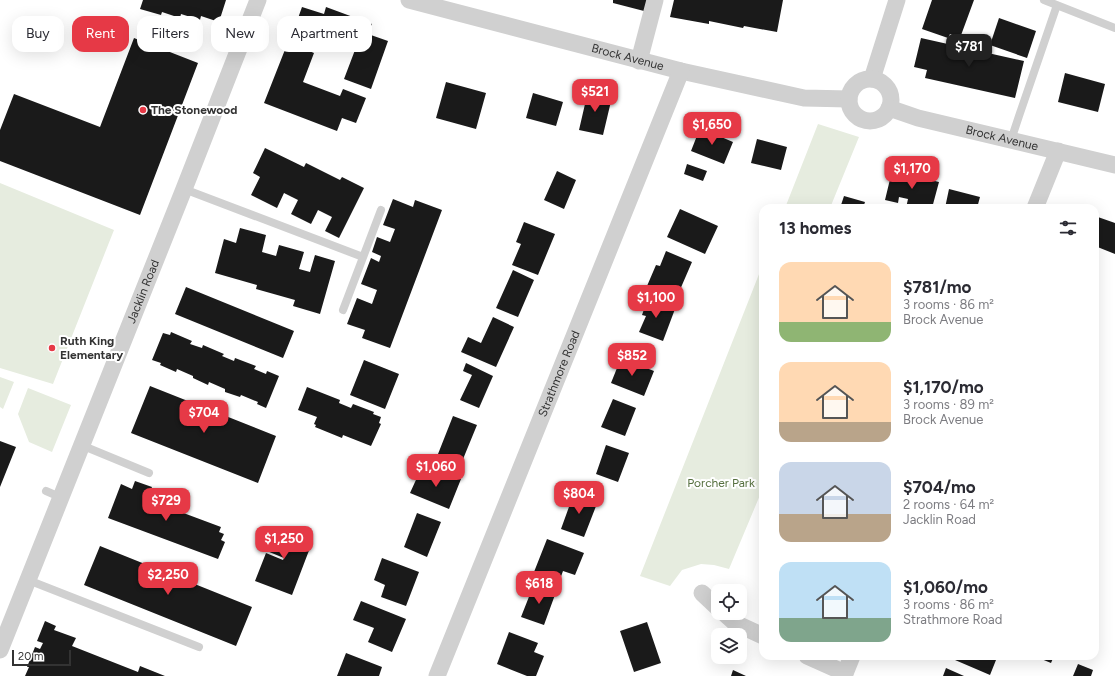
<!DOCTYPE html>
<meta charset="utf-8">
<style>
:root{--surface:#fff;--page:#f7f7f7;--text:#2b2b33;--muted:#7c7c81;--accent:#e63946}
body{margin:0;font-family:Figtree,sans-serif;background:var(--page);color:var(--text);height:100vh;display:flex;flex-direction:column;font-size:15px;white-space:nowrap}
*{box-sizing:border-box;margin:0}
p{font-size:13px;color:var(--muted)}
.icon{flex:none;width:22px;height:22px;fill:none;stroke:currentColor;stroke-width:2;stroke-linecap:round;stroke-linejoin:round}
.map{position:relative;flex:1;overflow:hidden}
.sheet{position:absolute;left:759px;top:204px;width:340px;height:456px;display:flex;flex-direction:column;background:var(--surface);border-radius:12px;box-shadow:0 4px 16px #0002}
.sheet>*{flex:none}
.top-card{position:absolute;left:12px;top:16px;width:380px;height:36px;display:flex;gap:8px}
.controls{position:absolute;left:711px;top:584px;display:grid;gap:8px}
.controls a{display:grid;place-items:center;width:36px;height:36px;border-radius:8px;background:var(--surface);box-shadow:0 4px 16px #0002;font-size:20px}
.scale{position:absolute;left:12px;bottom:10px;width:59px;box-sizing:border-box;padding-left:4px;border:2px solid #333;border-top:0;font-size:11px;line-height:14px;white-space:nowrap;color:#333;-webkit-text-stroke:3px #fff;paint-order:stroke}
.price{position:absolute;translate:-50% -34px;padding:0 9px;border-radius:8px;background:var(--accent);color:#fff;font-size:13px;line-height:26px;filter:drop-shadow(0 1px 2px #0008)}
.price::after{content:'';position:absolute;left:50%;top:24px;width:12px;height:9px;margin-left:-6px;background:inherit;clip-path:polygon(0 0,100% 0,50% 100%)}
.price.on{background:#222;color:#fff}
ul{padding:0;list-style:none}
li{display:flex;align-items:center;gap:12px;height:100px;padding:0 20px}
li span{display:grid;place-items:center;flex:none;width:112px;height:80px;border-radius:12px;color:#555}
li>.icon{margin-inline-start:auto}
span .icon{width:48px;height:48px;fill:#fffc;stroke-width:1}
li b{font-size:17px}
h2{display:flex;justify-content:space-between;align-items:center;height:48px;padding:0 20px;font-size:17px}
.chip{padding:0 14px;border-radius:12px;background:var(--surface);box-shadow:0 4px 16px #0002;font-size:14px;line-height:36px}
.chip.on{background:var(--accent);color:#fff}
.map>svg:first-child{display:block}
.green{fill:#e6ecdf}
.building{fill:#1a1a1a}
.lines{fill:none;stroke-linecap:round;stroke-linejoin:round}
.service{stroke:#d0d0d0;stroke-width:8}
.minor{stroke:#d0d0d0;stroke-width:17}
.poi-dot{fill:#e63946;stroke:#fff;stroke-width:1.5}
.labels{text-anchor:middle;dominant-baseline:central;stroke-width:4;stroke-linejoin:round;paint-order:stroke}
.street-label{font-size:12px;fill:#333;stroke:#fff}
.poi-label{font-size:12px;font-weight:bold;fill:#333;stroke:#fff;text-anchor:start}
.park-label{font-size:12px;fill:#56703f;stroke:#fff}
</style>
<div class="map">
<svg width="1115" height="676" viewBox="0 0 1115 676">
<rect width="100%" height="100%" fill="#fff"/>
<path class="green" d="M818 124 859 137 830 208H785Z
M0 183 114 230 53 384 0 368Z
M763 264V488L729 569 714 565 701 564 682 570 670 586 640 576Z
M0 377 14 382 3 409 0 407Z
M28 388 71 405 52 452 29 442 18 414Z"/>
<path class="building" d="M143 0H226L219 22 201 16 200 20 181 14 180 18 162 12 161 15 140 9Z
M613 0H647L644 11 613 3Z
M674 0H783L777 32 744 26 743 28 709 21V24L670 17Z
M932 0H974L960 38 950 34 948 38 922 29Z
M302 7 324 14 326 7 372 24 368 34 388 41 371 89 344 79 355 50 321 38 319 44 292 35Z
M999 18 1036 31 1027 58 990 45Z
M134 38 198 63 140 215 0 161V130L14 94 100 127Z
M921 38 1024 61 1015 98 925 78 927 70 914 67Z
M288 42 314 53 303 82 340 96 343 89 366 98 356 123 342 118 337 131 264 103Z
M1065 73 1105 84 1098 112 1058 102Z
M446 82 486 93 476 129 436 118Z
M588 91 612 97 603 135 579 130Z
M533 93 563 102 556 126 526 118Z
M700 128 733 142 724 164 691 151Z
M757 139 787 147 781 170 751 163Z
M265 148 304 167 306 163 340 180 342 177 364 188 339 238 325 231 332 217 318 210 311 224 291 214 298 200 284 193 277 208 251 195 260 177 253 173Z
M687 164 707 171 703 181 684 174Z
M557 171 576 180 564 209 544 200Z
M892 171 939 182 932 208H906L908 199 899 197 898 203 885 200Z
M949 189 980 197 977 208H945Z
M844 196 865 202 863 208H840Z
M393 199 413 207 415 200 442 210 390 348 362 338 365 330 347 324 357 298 372 304 377 290 361 284 371 258 379 262 381 256 372 252 377 237 390 242 395 229 383 225Z
M680 209 718 226 705 254 667 237Z
M1095 216 1115 223V254L1095 246Z
M524 222 555 234 538 275 512 265 521 244 516 242Z
M240 228 266 235 262 252 276 256 279 245 304 252 299 269 310 272 315 255 335 261 320 314 293 306 295 300 256 289 257 285 215 273 224 239 236 243Z
M666 251 692 262 676 299 647 286 656 265 660 266Z
M513 270 534 280 518 317 496 308Z
M186 287 294 331 283 358 175 314Z
M1095 294 1099 296 1095 307Z
M648 298 675 309 663 341 639 332 646 316 642 315Z
M493 317 514 327 496 367 461 352 468 337 481 343Z
M171 332 192 341 190 344 202 348 203 345 224 354 222 356 234 361 235 358 256 366 254 369 266 374 267 371 279 376 266 408 257 404 258 402 241 395 240 397 225 392V389L209 382 208 385 193 378V376L177 369 176 372 160 365 161 363 152 360 163 333 170 335Z
M621 358 654 371 644 396 611 383Z
M364 360 399 374 385 409 350 395Z
M466 363 493 376 479 408 460 400 472 375 463 371Z
M150 386 276 436 258 483 131 433Z
M307 387 340 400 339 403 351 408 353 404 374 412 373 414 381 417 379 423 381 424 371 446 343 435 342 438 315 427 316 425 314 424 317 417 298 410Z
M613 399 636 408 625 436 601 427Z
M453 416 477 425 461 464 438 454Z
M0 441 16 447 0 487Z
M606 445 629 453 618 482 596 474Z
M437 470 461 479 449 509 410 493 420 471 434 477Z
M135 481 152 487 144 508 150 510 152 505 161 508 162 505 221 527 219 532 224 534 221 540 225 542 218 559 108 518 121 484 132 489Z
M574 493 598 501 584 537 561 529Z
M417 513 441 522 427 557 404 547Z
M270 529 285 535 287 530 313 540 292 595 255 581 266 553 283 560 284 558 262 549Z
M547 539 584 553 575 575 563 571 559 582 534 572Z
M100 546 252 607 236 646 84 585Z
M382 558 419 572 406 606 381 597 385 585 374 580Z
M534 584 556 592 544 625 521 617Z
M361 601 406 619 392 652 368 642 374 628 353 620Z
M45 621 56 626 54 630 76 638 72 646 138 672 140 666 165 676H25L29 667H27L35 647 40 649 43 643 37 641Z
M647 622 661 663 634 672 620 631Z
M509 632 538 643 534 652 544 656 536 676H527L497 664Z
M346 653 382 667 379 676H337Z
M956 656H986L996 660 990 675 955 660Z
M1034 656H1054L1051 663Z
M1078 664 1093 670 1091 676H1073Z
M946 668 964 676H943Z
M733 670 746 676H731Z"/>
<g class="lines">
<path class="service" d="M1044 0 1115 28
M1011 140 1019 116 1057 5
M184 189 363 257
M343 310 381 210
M81 445 149 473
M46 491 60 497
M28 580 199 647"/>
<g class="minor">
<path id="s1" d="M409 0 681 71 804 98 849 99"/>
<path d="M639 61 655 0"/>
<path d="M872 79 897 0"/>
<circle cx="870" cy="100" r="21"/>
<path id="s2" d="M889 108 918 118 1115 165"/>
<path d="M1035 208 1058 151"/>
<path d="M702 593 718 608"/>
<path d="M724 613 735 623 763 636"/>
<path id="s3" d="M0 650 184 189 258 0"/>
<path d="M807 656 845 673"/>
<path id="s4" d="M437 676 681 71"/>
<path d="M844 676 852 656"/>
</g>
</g>
<g class="poi-dot">
<circle cx="143" cy="110" r="4"/>
<circle cx="52" cy="348" r="4"/>
</g>
<g class="labels">
<g class="street-label">
<text stroke="none"><textPath href="#s1" startOffset="226">Brock Avenue</textPath></text>
<text stroke="none"><textPath href="#s2" startOffset="117">Brock Avenue</textPath></text>
<text stroke="none"><textPath href="#s3" startOffset="386">Jacklin Road</textPath></text>
<text stroke="none"><textPath href="#s4" startOffset="326">Strathmore Road</textPath></text>
</g>
<g class="poi-label">
<text x="151" y="110">The Stonewood</text>
<text x="60" y="341">Ruth King<tspan x="60" dy="14">Elementary</tspan></text>
</g>
<g class="park-label">
<text x="721" y="483">Porcher Park</text>
</g>
</g>
</svg>
<div class="controls">
<a><svg class="icon" aria-label="locate" viewBox="0 0 24 24"><circle cx="12" cy="12" r="6"/><path d="M12 2v4M12 18v4M2 12h4M18 12h4"/></svg></a>
<a><svg class="icon" aria-label="layers" viewBox="0 0 24 24"><path d="M12 4l9 5-9 5-9-5zM3 14l9 5 9-5"/></svg></a>
</div>
<div class="scale">20 m</div>
<b class="price on" style="left:969px;top:68px">$781</b>
<b class="price" style="left:595px;top:113px">$521</b>
<b class="price" style="left:712px;top:146px">$1,650</b>
<b class="price" style="left:912px;top:190px">$1,170</b>
<b class="price" style="left:656px;top:319px">$1,100</b>
<b class="price" style="left:632px;top:377px">$852</b>
<b class="price" style="left:204px;top:434px">$704</b>
<b class="price" style="left:436px;top:488px">$1,060</b>
<b class="price" style="left:579px;top:515px">$804</b>
<b class="price" style="left:166px;top:522px">$729</b>
<b class="price" style="left:284px;top:560px">$1,250</b>
<b class="price" style="left:168px;top:596px">$2,250</b>
<b class="price" style="left:539px;top:605px">$618</b>
<div class="top-card">
<a class="chip">Buy</a>
<a class="chip on">Rent</a>
<a class="chip">Filters</a>
<a class="chip">New</a>
<a class="chip">Apartment</a>
</div>
<section class="sheet">
<h2>13 homes<svg class="icon" aria-label="filters" viewBox="0 0 24 24"><path d="M4 7h16M4 17h16"/><circle cx="9" cy="7" r="2"/><circle cx="15" cy="17" r="2"/></svg></h2>
<ul>
<li><span style="background:linear-gradient(#ffd9b3 75%,#8fb573 0)"><svg class="icon" aria-label="home" viewBox="0 0 24 24"><path d="M3 11l9-7 9 7M6 9v11h12V9"/></svg></span><div><b>$781/mo</b><p>3 rooms · 86 m²</p><p>Brock Avenue</p></div></li>
<li><span style="background:linear-gradient(#ffd9b3 75%,#b9a48a 0)"><svg class="icon" aria-label="home" viewBox="0 0 24 24"><path d="M3 11l9-7 9 7M6 9v11h12V9"/></svg></span><div><b>$1,170/mo</b><p>3 rooms · 89 m²</p><p>Brock Avenue</p></div></li>
<li><span style="background:linear-gradient(#c9d6e8 65%,#b9a48a 0)"><svg class="icon" aria-label="home" viewBox="0 0 24 24"><path d="M3 11l9-7 9 7M6 9v11h12V9"/></svg></span><div><b>$704/mo</b><p>2 rooms · 64 m²</p><p>Jacklin Road</p></div></li>
<li><span style="background:linear-gradient(#bfe0f5 70%,#7fa58c 0)"><svg class="icon" aria-label="home" viewBox="0 0 24 24"><path d="M3 11l9-7 9 7M6 9v11h12V9"/></svg></span><div><b>$1,060/mo</b><p>3 rooms · 86 m²</p><p>Strathmore Road</p></div></li>
</ul>
</section>
</div>
